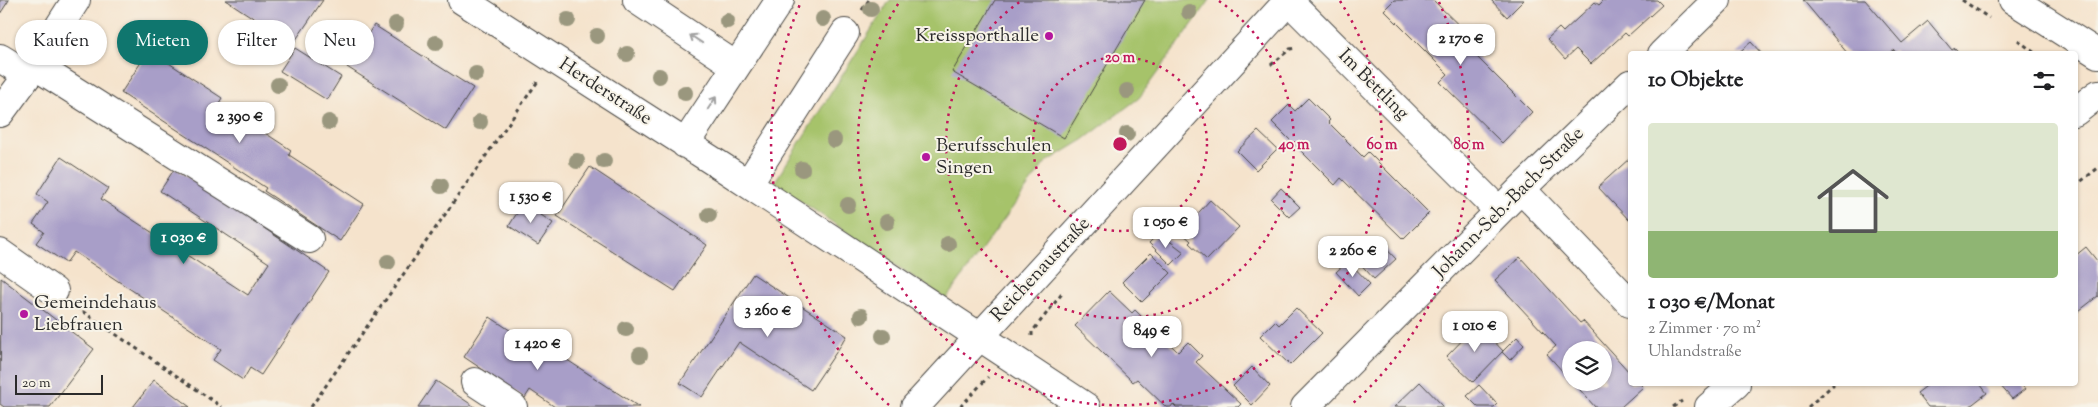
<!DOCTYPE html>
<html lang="de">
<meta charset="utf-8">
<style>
:root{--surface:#fff;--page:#f6f6f6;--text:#202124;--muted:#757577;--accent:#0f766e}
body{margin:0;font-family:"Sorts Mill Goudy",serif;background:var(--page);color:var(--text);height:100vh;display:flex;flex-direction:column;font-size:19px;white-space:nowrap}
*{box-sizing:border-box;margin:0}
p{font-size:16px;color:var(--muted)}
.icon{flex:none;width:28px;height:28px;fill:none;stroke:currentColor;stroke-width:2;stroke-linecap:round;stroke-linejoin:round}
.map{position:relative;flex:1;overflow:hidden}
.panel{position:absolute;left:1628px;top:51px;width:450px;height:335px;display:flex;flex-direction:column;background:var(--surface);border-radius:5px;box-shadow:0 1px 4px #0004}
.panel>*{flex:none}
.banner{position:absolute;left:15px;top:20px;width:475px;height:45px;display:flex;gap:10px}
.buttons{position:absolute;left:1562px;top:341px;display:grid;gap:10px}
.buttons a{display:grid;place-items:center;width:50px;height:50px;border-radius:50%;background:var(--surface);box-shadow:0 1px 4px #0004;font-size:25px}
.scale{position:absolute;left:15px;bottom:12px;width:88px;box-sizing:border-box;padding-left:5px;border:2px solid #2b2b2b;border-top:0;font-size:14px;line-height:18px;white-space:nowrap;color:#2b2b2b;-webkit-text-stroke:4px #f7f3e8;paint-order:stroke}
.price{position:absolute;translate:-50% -42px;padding:0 11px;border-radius:10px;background:#fff;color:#222;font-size:16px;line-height:32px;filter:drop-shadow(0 1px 2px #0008)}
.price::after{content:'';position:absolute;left:50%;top:30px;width:15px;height:11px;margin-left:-8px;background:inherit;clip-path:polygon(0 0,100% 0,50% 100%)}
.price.selected{background:var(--accent);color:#fff}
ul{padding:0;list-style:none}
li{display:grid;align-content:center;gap:10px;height:265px;padding:0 20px}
li span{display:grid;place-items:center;height:155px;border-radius:5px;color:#555}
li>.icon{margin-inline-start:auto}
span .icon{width:90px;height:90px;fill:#fffc;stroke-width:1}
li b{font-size:21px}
h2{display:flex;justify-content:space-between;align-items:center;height:60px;padding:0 20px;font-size:21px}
.pill{padding:0 18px;border-radius:22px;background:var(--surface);box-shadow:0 1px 4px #0004;font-size:18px;line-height:45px}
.pill.selected{background:var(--accent);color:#fff}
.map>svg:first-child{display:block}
.green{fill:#a6c36a;stroke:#68774a}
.building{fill:#a89ec8}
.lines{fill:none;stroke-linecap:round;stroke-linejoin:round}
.minor-casing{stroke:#494743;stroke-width:30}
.path{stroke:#494743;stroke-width:3;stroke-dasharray:4 4;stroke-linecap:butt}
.minor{stroke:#fff;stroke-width:28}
.tree{fill:#9a977e}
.oneway{stroke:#a0a0a0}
.ring{fill:none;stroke:#c2185b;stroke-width:2.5;stroke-dasharray:2.5 5}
.poi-dot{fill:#b5179e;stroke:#f7f3e8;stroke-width:2}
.labels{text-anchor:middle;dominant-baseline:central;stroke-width:4;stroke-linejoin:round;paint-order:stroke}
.poi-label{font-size:19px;fill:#2b2b2b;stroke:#f7f3e8;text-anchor:start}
.street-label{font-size:19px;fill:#2b2b2b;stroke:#f7f3e8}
.centre{fill:#c2185b;stroke:#f7f3e8;stroke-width:2.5}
.ring-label{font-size:15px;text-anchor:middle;font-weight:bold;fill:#c2185b;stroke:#f7f3e8;stroke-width:4;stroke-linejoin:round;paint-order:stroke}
</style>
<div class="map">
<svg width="2098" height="407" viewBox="0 0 2098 407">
<rect width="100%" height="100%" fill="#f7f3e8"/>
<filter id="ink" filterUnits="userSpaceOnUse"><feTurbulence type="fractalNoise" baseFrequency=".02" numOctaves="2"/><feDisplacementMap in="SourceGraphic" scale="10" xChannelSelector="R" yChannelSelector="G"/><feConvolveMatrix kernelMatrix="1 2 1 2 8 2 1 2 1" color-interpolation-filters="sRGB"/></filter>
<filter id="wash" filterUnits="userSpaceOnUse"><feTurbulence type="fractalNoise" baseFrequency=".0096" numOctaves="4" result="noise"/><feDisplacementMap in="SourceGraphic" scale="20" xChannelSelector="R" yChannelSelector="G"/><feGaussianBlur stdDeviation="1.12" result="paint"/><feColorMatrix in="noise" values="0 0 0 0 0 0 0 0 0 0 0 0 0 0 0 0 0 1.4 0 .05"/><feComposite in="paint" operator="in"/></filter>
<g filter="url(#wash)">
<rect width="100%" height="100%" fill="#f5e3cc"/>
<path class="green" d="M890 0H1210L1139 98 1083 140 1045 163 946 299 774 183Z"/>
<g id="blocks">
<path class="building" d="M0 0H9L0 14Z
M226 0H323L293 44Z
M995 0H1145L1064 138 952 72Z
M1394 0H1433L1478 44 1471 51 1532 112 1502 143 1440 82 1448 74 1384 10Z
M1491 0H1524L1507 17Z
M1604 0H1657L1662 5 1628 36 1625 33 1591 64 1576 49 1565 59 1547 39 1559 28 1563 32 1595 2 1599 5Z
M1803 0H1865L1902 43 1928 21 1952 50 1955 48 1960 54H1897L1894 50 1889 54H1848Z
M374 25 473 88 446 130 347 67Z
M1751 42 1762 54H1737Z
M295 48 341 77 327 100 280 71Z
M149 50 222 98 219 103 291 150 289 155 364 204 340 241 264 191 266 188 121 93Z
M1308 98 1330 120 1328 122 1363 157 1368 152 1429 213 1403 239 1341 178 1335 185 1272 122 1289 105 1295 111Z
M1258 131 1277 149 1256 170 1237 151Z
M61 157 108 188 101 199 248 295 269 263 160 191 175 168 329 272 261 375 250 368 243 380 213 360 221 349 74 252 66 263 36 243 44 232 33 224 48 202 37 194Z
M1630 158V221L1598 187Z
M590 167 707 245 675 291 557 216Z
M1281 188 1300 207 1289 217 1271 199Z
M1210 200 1239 227 1207 260 1189 243 1191 241 1181 232Z
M523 203 553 223 538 245 509 226Z
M1159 233 1184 252 1171 265 1149 243Z
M1378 240 1396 259 1374 279 1357 260Z
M2086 247 2098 262V296L2075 314V256Z
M1151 253 1171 273 1142 302 1122 282Z
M1520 257 1580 323 1583 321 1630 373V384H1640L1643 387 1621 407H1595L1573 382H1604V350H1571V381L1547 354 1556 346 1495 280Z
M1348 261 1370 284 1358 296 1336 272Z
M753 274 847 336 811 390 739 342 702 397 680 383Z
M1 278 94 349 50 407H4L0 404Z
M1109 291 1132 313 1135 310 1178 352 1188 342 1202 356 1196 362 1241 404 1238 407H1176L1173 404 1171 407H1166L1137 379 1133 382 1075 326Z
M1296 308 1322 333 1290 365 1260 336 1275 321 1279 325Z
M490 317 552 358 555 352 639 407H555L530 390 525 398 464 357Z
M1478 324 1503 351 1473 382 1446 357Z
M1517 337 1524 345 1510 360 1502 352Z
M1252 367 1270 386 1252 405 1233 386Z
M154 380 190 407H133Z
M436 381 475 407H418Z
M1420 382 1444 407H1394Z
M1929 384H1980L1987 393 1969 407H1928L1917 393Z
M1999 384H2021L2025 389 2012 399Z
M1479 385 1497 404 1494 407H1478L1467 396Z"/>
</g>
</g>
<g filter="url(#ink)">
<use href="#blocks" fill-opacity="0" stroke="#494743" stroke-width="1"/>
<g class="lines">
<defs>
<path id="minor" d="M462 0 727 170 1086 407
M637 0 736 66
M1288 0 1499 211
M2013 0 2098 54
M1662 54 1717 0
M0 58 28 75
M34 65 309 239
M2075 112 2098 94
M0 113 28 75 76 0
M685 144 780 0
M748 184 845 33
M1521 189 1630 303
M0 253 54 291
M475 382 513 407
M915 407 1289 0
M1305 407 1521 189 1630 84
M1709 407 1736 384"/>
</defs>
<use href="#minor" class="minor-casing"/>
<path class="path" d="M1962 0 1989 18
M862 10 869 0
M2018 40 2036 54
M1271 65 1290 49 1297 48
M2075 186 2098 168
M76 307 222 407
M1032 336V332L1064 291
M311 407 538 81
M960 407 988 377
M1673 407 1682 401
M1808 407 1834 384"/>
<use href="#minor" class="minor"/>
</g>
<g class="tree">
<circle cx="871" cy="9" r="8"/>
<circle cx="1189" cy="12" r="8"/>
<circle cx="823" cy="19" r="8"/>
<circle cx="568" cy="20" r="8"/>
<circle cx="727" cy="21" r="8"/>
<circle cx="396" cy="24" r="8"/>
<circle cx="597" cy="36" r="8"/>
<circle cx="436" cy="43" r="8"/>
<circle cx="627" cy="54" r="8"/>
<circle cx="476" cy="74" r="8"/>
<circle cx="659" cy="76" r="8"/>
<circle cx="278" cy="85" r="8"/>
<circle cx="1127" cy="91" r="8"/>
<circle cx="685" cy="93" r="8"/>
<circle cx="329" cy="122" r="8"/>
<circle cx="480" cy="122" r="8"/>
<circle cx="1127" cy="134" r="8"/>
<circle cx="834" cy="140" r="8"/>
<circle cx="577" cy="161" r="8"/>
<circle cx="604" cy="161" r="8"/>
<circle cx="802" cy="169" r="8"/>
<circle cx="441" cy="186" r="8"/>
<circle cx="848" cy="205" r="8"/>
<circle cx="709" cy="215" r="8"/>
<circle cx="887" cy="222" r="8"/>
<circle cx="948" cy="244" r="8"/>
<circle cx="388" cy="262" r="8"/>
<circle cx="861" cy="316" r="8"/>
<circle cx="626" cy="329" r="8"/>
<circle cx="883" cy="336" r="8"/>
<circle cx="640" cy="355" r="8"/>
</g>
<defs><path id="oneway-shaft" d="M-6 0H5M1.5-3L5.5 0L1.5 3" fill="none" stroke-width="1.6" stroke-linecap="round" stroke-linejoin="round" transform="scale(1.25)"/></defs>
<g class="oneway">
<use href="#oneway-shaft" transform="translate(696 39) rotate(-146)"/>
<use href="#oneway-shaft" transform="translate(712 103) rotate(-56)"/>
</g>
</g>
<g class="ring">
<circle cx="1120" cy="144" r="87"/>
<path d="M1219 1A174 174 0 1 1 1021 1"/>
<path d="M1340 1A262 262 0 1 1 900 1"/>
<path d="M889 405A349 349 0 0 1 801 2M1439 2A349 349 0 0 1 1351 405"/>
</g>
<g class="poi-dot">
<circle cx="1049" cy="36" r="5"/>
<circle cx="926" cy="157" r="5"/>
<circle cx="24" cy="314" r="5"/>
</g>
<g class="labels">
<g class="poi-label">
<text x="1039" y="36" text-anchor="end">Kreissporthalle</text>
<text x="936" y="146">Berufsschulen<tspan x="936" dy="22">Singen</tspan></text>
<text x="34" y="303">Gemeindehaus<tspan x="34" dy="22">Liebfrauen</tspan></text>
</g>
<g class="street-label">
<text transform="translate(1373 85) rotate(45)">Im Bettling</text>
<text transform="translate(605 92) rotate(33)">Herderstraße</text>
<text transform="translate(1509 203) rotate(-45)">Johann-Seb.-Bach-Straße</text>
<text transform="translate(1041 270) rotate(-47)">Reichenaustraße</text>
</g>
</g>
<circle cx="1120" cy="144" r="8" class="centre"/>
<g class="ring-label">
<text x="1120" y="62">20 m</text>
<text x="1294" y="149">40 m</text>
<text x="1382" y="149">60 m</text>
<text x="1469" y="149">80 m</text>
</g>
</svg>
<div class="buttons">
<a><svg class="icon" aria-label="layers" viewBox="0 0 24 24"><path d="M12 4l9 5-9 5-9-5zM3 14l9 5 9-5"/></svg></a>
</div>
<div class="scale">20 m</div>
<b class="price" style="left:1461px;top:66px">2 170 €</b>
<b class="price" style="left:240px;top:144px">2 390 €</b>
<b class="price" style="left:531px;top:224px">1 530 €</b>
<b class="price" style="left:1166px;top:249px">1 050 €</b>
<b class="price selected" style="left:184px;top:265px">1 030 €</b>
<b class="price" style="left:1353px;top:278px">2 260 €</b>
<b class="price" style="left:768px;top:338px">3 260 €</b>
<b class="price" style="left:1475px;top:353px">1 010 €</b>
<b class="price" style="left:1152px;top:358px">849 €</b>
<b class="price" style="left:538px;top:371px">1 420 €</b>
<div class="banner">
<a class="pill">Kaufen</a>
<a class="pill selected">Mieten</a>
<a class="pill">Filter</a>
<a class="pill">Neu</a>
</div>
<section class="panel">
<h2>10 Objekte<svg class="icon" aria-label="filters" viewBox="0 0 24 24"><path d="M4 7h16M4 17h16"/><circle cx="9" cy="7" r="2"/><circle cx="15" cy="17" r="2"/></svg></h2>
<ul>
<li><span style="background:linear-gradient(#dfe7d0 70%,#8fb573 0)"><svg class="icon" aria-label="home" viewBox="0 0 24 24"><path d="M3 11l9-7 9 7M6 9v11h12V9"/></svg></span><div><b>1 030 €/Monat</b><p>2 Zimmer · 70 m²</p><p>Uhlandstraße</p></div></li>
</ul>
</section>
</div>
